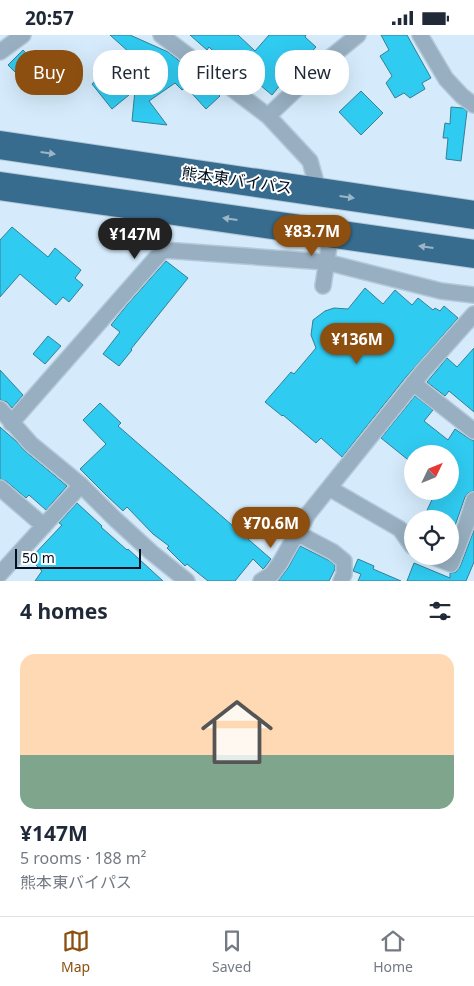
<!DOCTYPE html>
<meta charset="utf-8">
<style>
:root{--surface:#fff;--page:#f6f6f7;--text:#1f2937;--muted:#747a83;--line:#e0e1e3;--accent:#8c4f10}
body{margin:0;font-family:"Noto Sans","Noto Sans JP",sans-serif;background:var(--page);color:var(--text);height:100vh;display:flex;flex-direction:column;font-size:19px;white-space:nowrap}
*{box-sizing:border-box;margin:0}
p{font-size:16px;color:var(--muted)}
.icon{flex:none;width:28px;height:28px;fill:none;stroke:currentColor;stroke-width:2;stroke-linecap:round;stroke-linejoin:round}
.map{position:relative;height:546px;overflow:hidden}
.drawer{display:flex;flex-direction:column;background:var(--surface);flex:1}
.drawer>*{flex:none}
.guide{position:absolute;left:15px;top:15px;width:445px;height:45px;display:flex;gap:10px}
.needle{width:32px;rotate:47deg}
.controls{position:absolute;left:404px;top:410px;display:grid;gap:10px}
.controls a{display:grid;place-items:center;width:55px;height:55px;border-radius:50%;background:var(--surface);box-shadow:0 5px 20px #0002;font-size:25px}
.scale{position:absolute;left:15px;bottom:12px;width:126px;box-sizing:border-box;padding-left:5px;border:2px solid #00111f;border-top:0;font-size:14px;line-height:18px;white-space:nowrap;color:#00111f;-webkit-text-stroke:4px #fff;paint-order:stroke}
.price{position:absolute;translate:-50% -42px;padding:0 11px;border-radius:18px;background:var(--accent);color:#fff;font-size:16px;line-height:32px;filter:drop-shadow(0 1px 2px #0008)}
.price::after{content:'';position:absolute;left:50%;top:30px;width:15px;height:11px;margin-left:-8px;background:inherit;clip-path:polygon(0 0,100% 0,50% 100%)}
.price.selected{background:#222;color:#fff}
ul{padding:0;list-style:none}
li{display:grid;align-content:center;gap:10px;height:265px;padding:0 20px}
li span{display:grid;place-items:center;height:155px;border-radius:15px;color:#555}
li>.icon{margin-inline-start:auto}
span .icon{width:90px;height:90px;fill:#fffc;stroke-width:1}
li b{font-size:21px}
h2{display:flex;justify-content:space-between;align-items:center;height:60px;padding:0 20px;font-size:21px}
.pill{padding:0 18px;border-radius:20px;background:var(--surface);box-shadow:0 5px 20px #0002;font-size:18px;line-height:45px}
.pill.selected{background:var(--accent);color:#fff}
.status{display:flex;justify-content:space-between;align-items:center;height:35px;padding:0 25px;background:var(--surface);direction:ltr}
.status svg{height:14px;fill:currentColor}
.tab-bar{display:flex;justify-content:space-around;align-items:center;height:70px;border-top:1px solid var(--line);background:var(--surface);font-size:14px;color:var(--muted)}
.tab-bar a{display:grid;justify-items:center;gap:2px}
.tab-bar .selected{color:var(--accent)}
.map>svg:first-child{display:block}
.building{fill:#30cbf1;stroke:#367f94}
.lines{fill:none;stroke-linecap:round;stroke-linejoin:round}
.street-casing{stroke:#b3c8d8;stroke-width:18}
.highway-casing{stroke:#b3c8d8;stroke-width:30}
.street{stroke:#97afc0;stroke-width:15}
.highway{stroke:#386c8f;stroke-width:28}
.oneway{fill:#9cb6c7}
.labels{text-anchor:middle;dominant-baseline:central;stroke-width:4;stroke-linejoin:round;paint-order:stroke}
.street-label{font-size:16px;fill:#00111f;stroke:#fff}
</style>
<div class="status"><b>20:57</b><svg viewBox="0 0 49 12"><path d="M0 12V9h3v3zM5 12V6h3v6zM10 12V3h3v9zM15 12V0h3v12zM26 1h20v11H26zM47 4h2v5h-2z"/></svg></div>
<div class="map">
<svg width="474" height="546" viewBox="0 0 474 546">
<rect width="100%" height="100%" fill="#d5ebfb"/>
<path class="building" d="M110 0H130L168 17 182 28 201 48 205 45 220 61 206 74 186 52 182 55 175 48 149 66 167 90 132 86 135 55 112 74 92 49 130 18Z
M190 0H238L255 16 269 0H306L305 2 316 12 304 25 293 15 275 36 278 39 276 42 281 49 272 60 236 30 232 34 209 12 207 15Z
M381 0H407L431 43 422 48 425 54 410 63 404 58 395 63 386 48 392 41 380 21 389 15Z
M23 15 37 30 22 44 8 30Z
M361 56 383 78 361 100 339 77Z
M451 72 463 73 467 76 461 126 446 124 448 103H443L445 88 450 89Z
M12 192 48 222 55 213 81 235 75 243 83 250 69 267 63 262 56 270 20 239 0 262V205Z
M166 226 188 243 131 314 132 315 119 331 103 319 120 297 111 290 127 270Z
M365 253 383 269 395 255 412 270 418 263 433 275 435 273 440 276 444 271 458 283 406 342 342 422 321 403 316 408 283 380 282 381 265 367 291 337 294 339 316 313 311 300 313 285 325 276 334 273 348 274Z
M48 301 61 311 45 329 33 319Z
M474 313V377L449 356 445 361 427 347 447 323 457 332Z
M0 335 23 360 12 373 7 367 0 365Z
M415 361 433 375 424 386 448 405 455 394 468 403 474 406V456L468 458 465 462 450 505V484H423L436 456H450V419H412V428L381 403Z
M100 368 121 388 118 391 271 524 265 532 263 534 253 524 235 546H208L187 529 185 531 167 513 169 511 153 499 127 472 123 476 106 460 80 434 106 409 83 385Z
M0 392 16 406 25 416 67 451 46 475 29 460 26 463 6 446 0 444Z
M77 468 102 491 101 492 127 515 128 514 163 546H35L42 536 30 524 62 490 59 488Z
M474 495V527L466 546H407L414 528 450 543V538L456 537 460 532Z
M300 511 328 525 335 530V534L329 546H278L288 533Z
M358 524 374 531 373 534 401 546H358L361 539 353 536Z"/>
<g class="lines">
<defs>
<path id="street" d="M161 0 268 81 310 126 319 158
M420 0 446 44 462 61 474 70
M0 17 23 0
M268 81 326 26 358 0
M323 251 331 198
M413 348 474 396
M0 374 31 409 81 450 115 484 151 517 187 546
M11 388 163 215 326 227 441 256 474 260
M0 453 44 491
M329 453 400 494 412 511
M297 498 333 517 344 526V539L341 546
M431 521 451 529 466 490 474 465
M0 539 81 450
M261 546 272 539 280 528 308 479 424 335 474 279"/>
<path id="highway" d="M0 110 474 180
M0 151 474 219"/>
</defs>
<use href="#street" class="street-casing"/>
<use href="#highway" class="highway-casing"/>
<use href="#street" class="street"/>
<use href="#highway" class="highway"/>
</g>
<defs><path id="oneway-solid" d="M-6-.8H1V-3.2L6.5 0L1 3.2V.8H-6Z" transform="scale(1.25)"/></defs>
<g class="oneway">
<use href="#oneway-solid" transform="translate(48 118) rotate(8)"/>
<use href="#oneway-solid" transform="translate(347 162) rotate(8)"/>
<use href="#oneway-solid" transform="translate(230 184) rotate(-172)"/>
<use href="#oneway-solid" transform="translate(426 212) rotate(-172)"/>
</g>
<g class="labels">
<g class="street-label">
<text transform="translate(237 145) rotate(8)">熊本東バイパス</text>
</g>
</g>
</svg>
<div class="controls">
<a><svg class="needle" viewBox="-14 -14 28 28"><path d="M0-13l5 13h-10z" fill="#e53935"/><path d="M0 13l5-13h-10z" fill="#747a83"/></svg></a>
<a><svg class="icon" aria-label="locate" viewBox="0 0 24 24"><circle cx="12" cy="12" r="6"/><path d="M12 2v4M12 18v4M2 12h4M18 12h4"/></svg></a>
</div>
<div class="scale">50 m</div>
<b class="price" style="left:312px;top:222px">¥83.7M</b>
<b class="price selected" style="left:135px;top:225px">¥147M</b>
<b class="price" style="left:357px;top:330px">¥136M</b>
<b class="price" style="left:271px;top:514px">¥70.6M</b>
<div class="guide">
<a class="pill selected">Buy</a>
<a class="pill">Rent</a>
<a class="pill">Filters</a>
<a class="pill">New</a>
</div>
</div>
<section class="drawer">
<h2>4 homes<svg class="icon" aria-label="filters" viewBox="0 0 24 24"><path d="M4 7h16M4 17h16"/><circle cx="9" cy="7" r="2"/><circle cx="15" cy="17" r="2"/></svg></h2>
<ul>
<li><span style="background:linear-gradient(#ffd9b3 65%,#7fa58c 0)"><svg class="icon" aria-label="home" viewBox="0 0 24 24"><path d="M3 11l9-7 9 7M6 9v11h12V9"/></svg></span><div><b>¥147M</b><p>5 rooms · 188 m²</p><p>熊本東バイパス</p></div></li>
</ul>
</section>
<nav class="tab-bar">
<a class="selected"><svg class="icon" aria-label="map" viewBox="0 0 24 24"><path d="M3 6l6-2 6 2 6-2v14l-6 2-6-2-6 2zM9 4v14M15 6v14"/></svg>Map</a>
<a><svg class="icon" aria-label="saved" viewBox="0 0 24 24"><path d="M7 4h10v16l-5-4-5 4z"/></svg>Saved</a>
<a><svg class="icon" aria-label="home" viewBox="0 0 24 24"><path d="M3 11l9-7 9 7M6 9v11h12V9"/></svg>Home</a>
</nav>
